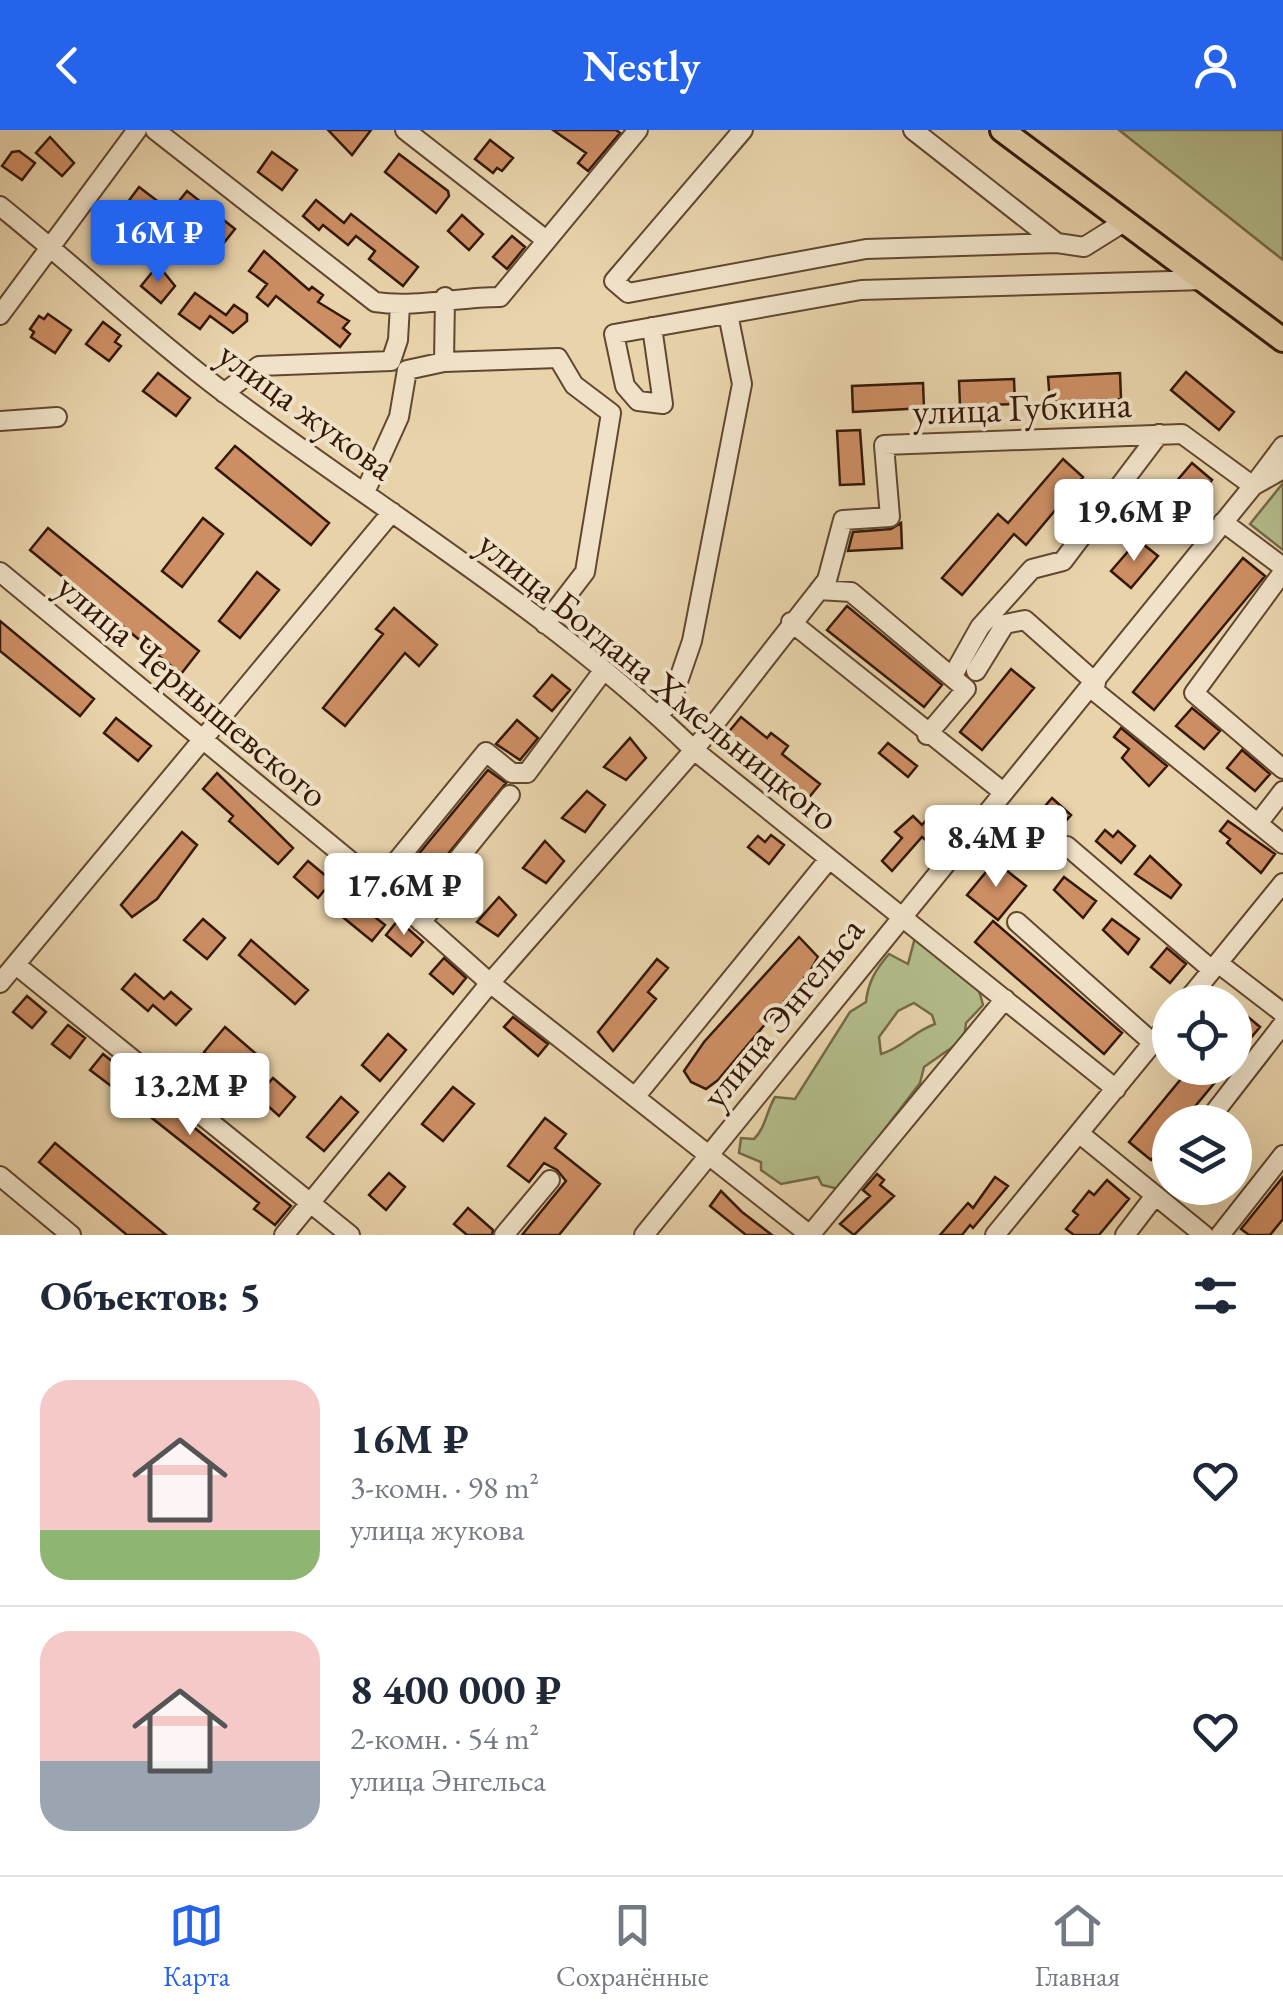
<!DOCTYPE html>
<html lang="ru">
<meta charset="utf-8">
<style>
:root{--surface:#fff;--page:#f6f6f7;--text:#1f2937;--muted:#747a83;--line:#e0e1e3;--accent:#2563eb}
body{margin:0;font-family:"EB Garamond",serif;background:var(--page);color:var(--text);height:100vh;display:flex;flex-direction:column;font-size:38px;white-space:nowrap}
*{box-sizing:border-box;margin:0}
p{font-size:32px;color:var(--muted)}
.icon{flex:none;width:55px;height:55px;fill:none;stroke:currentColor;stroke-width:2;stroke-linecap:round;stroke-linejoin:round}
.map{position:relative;height:1105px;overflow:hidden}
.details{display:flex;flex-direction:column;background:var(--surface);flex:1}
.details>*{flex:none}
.buttons{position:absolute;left:1152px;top:855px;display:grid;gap:20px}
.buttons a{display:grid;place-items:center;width:100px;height:100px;border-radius:50%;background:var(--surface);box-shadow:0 10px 40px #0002;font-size:50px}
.price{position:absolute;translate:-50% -85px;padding:0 22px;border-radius:10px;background:#fff;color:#222;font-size:32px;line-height:65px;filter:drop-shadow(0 2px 5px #0008)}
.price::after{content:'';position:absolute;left:50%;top:60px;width:30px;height:22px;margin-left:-15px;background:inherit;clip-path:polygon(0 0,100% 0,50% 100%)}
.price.current{background:var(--accent);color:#fff}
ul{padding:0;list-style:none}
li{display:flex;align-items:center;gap:30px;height:250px;padding:0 40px}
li+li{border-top:2px solid var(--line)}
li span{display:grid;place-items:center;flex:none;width:280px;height:200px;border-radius:30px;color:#555}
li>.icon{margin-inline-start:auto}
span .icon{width:120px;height:120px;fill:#fffc;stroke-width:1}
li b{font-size:42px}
h2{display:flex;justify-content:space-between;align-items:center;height:120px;padding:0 40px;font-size:42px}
header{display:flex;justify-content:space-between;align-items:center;height:130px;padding:0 40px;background:var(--accent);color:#fff;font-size:45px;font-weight:600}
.tab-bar{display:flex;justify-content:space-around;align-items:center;height:140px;border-top:2px solid var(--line);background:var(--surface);font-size:28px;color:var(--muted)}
.tab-bar a{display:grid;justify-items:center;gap:5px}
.tab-bar .current{color:var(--accent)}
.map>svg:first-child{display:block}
.green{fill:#b3bd8b;stroke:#746a48;stroke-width:2.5;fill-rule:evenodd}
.building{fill:#cd8e64;stroke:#341806;stroke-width:2.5}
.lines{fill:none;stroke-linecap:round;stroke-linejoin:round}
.minor-casing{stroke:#61472f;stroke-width:22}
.major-casing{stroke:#341806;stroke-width:28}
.minor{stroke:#f0e2c8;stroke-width:18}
.major{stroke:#e8d3ab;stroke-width:22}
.labels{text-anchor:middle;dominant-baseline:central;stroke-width:8;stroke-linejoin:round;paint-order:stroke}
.street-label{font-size:38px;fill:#341806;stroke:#f0e2c8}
</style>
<header><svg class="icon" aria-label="back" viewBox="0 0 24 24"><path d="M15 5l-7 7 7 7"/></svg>Nestly<svg class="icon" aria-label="person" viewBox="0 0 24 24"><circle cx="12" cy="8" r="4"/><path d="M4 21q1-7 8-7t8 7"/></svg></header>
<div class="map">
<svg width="1283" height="1105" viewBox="0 0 1283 1105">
<rect width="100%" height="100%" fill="#e8d3ab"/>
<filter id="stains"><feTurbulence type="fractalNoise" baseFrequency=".002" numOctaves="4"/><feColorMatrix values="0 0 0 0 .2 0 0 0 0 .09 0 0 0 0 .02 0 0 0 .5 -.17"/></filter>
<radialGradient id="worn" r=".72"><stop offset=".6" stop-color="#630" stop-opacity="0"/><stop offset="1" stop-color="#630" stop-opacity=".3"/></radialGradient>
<path class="green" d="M1119 0H1283V130Z
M1283 353V420L1250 394Z
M917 800 954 841 975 846 983 875 966 893 964 909 924 937 920 953 839 1059 822 1055 818 1047 781 1054 761 1040V1032L739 1023 741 1008 754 1009C766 997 766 982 775 967L795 969 850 882 866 872C868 852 876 839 889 824L908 834ZM914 873 932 885 935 894C914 901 901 919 881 924L879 907 898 881Z"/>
<path class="building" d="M328 0H371L352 25Z
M553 0H616L620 3 588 41 578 33 586 23Z
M50 7 74 33 62 46 36 23Z
M490 10 513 28 502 41 497 38 493 43 475 29Z
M19 21 35 33 22 50 2 36 12 22Z
M272 22 297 40 282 60 258 42Z
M399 24 448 61 449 66 436 83 385 42Z
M139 57 164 76 154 90 147 85 125 114 107 100Z
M187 61 235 99 219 119 171 81Z
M316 70 344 93 351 84 418 137 403 156 369 129 375 121 356 106 348 115 323 95 319 100 303 86Z
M462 85 483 104 469 120 448 101Z
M512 106 525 117 507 139 493 127Z
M264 121 309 160 312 157 323 165 318 172 349 191 343 198 350 204 340 217 276 166 268 176 257 167 267 154 249 141Z
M158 135 175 156 161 173 141 156Z
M195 163 226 185 234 175 247 184V191L233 203 210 186 200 199 179 184Z
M48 184 71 200 55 223 31 207 34 202 30 199 39 186 44 189Z
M103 192 120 205 115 212 121 216 109 231 86 214Z
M1186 242 1234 282 1219 300 1171 260Z
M158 243 190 268 176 286 143 261Z
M1120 243 1121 269 1050 272 1048 247Z
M1014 249 1015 274 960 276 959 251Z
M923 253 924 278 853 282 852 256Z
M860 300 864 354 840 355 837 301Z
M235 316 329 393 311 415 216 338Z
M1063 329 1083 347 1026 415 1014 404 962 465 942 448 998 384 1008 393Z
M1192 333 1212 350 1165 405 1145 388Z
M203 388 223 404 182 457 162 441Z
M901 393 902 418 848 421 853 402 891 399Z
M48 398 199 521 181 544 30 420Z
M1138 410 1158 426 1131 458 1111 441Z
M1243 428 1265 446 1154 580 1133 562Z
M257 442 279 460 240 508 219 491Z
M847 476 942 555 924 577 827 500Z
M394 478 437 515 419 536 405 523 345 596 323 578 383 504 376 499Z
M0 491 94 569 80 586 0 521Z
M1011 539 1034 558 982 620 960 602Z
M552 545 570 560 552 581 534 566Z
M1192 578 1220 601 1204 619 1176 596Z
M741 587 767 608 771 603 788 616 782 624 820 654 806 671 727 604Z
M116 588 151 616 138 631 104 603Z
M517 590 538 608 520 630 496 614Z
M1121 598 1167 636 1149 656 1122 628 1129 619 1114 607Z
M630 608 646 628 626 650 604 637Z
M888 613 917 636 908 647 879 623Z
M1242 620 1270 644 1255 661 1227 638Z
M488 640 506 653 430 746 412 732Z
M217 643 293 718 278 734 229 691 233 686 203 659Z
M587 661 605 675 585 702 562 688Z
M1052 668 1071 685 1042 717 1023 701Z
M913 686 922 695 927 689 938 699 927 711 922 707 892 741 882 731 902 708 895 702Z
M1228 691 1275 724 1261 743 1227 713 1230 709 1220 701Z
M1105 700 1113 707 1118 701 1135 716 1121 733 1096 711Z
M182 702 197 715 157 769 132 787 121 775Z
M771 705 784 715 769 734 748 717 758 706 765 712Z
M545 711 564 731 546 753 523 738Z
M1150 726 1181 755 1171 768 1135 744Z
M308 731 332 751 318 768 294 747Z
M995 731 1026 756 998 790 967 765Z
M1064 747 1096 771 1083 788 1054 760Z
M499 767 516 785 498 806 477 792Z
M352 769 385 795 372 811 339 784Z
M203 789 225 808 207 829 184 810Z
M1112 789 1139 809 1128 824 1103 800Z
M398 790 423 812 411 826 386 805Z
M993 791 1122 903 1104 924 975 812Z
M799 807 818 827 810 841 718 950 706 959 691 952 684 941 704 912Z
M251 810 308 860 295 874 239 825Z
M1167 818 1186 834 1170 853 1151 837Z
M444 828 466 848 453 864 430 844Z
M657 829 668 838 648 862 656 869 613 921 598 902Z
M135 844 164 869 171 862 191 879 176 895 153 875 148 881 122 859Z
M27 866 46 882 32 898 13 882Z
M1235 876 1260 897 1235 927Z
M513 887 548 914 538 926 504 897Z
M68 895 85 908 70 928 52 914Z
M225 897 255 923 234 948 204 922Z
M388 904 406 920 380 951 362 935Z
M103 924 291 1076 275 1095 254 1079 259 1073 143 981 140 984 116 966 119 962 90 940Z
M1190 938H1227L1182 992H1170V1007L1151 1030 1129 1012Z
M273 948 295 967 279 986 257 966Z
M453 957 474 974 443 1011 422 994Z
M341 967 358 982 324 1021 307 1007Z
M545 988 566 1004 555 1018 600 1054 559 1105H522L566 1051 557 1040 544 1033 529 1052 508 1036Z
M55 1013 166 1105H127L39 1032Z
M389 1043 405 1057 386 1080 369 1065Z
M877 1044 884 1050 880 1055 894 1066 854 1105 840 1094 870 1066 863 1060Z
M995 1047 1008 1056 973 1098 970 1095 962 1105H940L968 1073 973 1078Z
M1283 1047V1089L1270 1105H1249L1241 1099Z
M1107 1050 1129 1069 1099 1105H1074L1066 1099 1078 1085 1073 1081 1089 1061 1094 1065Z
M721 1061 742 1082 772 1105H746L710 1076Z
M468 1078 493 1100 492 1105H467L454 1094Z"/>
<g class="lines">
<defs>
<path id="minor" d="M155 0 375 172C416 178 458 167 500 167L638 0
M405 0 546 110
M743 0 614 151 628 163 866 119 1057 113 1084 117 1124 92
M913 0 1057 113
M0 76C75 136 145 203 222 261 380 380 552 482 694 620L1116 959
M445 167 444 232 558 228 574 255 611 283 585 442 545 494
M0 185 137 0
M652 197 663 274 638 271 625 256 614 204 861 160 1205 150
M224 263 259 236 391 231 398 210 400 175
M0 291 57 287
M1259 348 1283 316
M366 360 399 287 407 240 444 232
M1223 392 1283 437
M0 442 389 763 490 853 810 1105
M1283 442 1194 563 1283 639
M819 460 851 462 966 559 927 605
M791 492 1003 662
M976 541 1005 494 1025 490 1096 553
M952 547 980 497 1032 439 1063 431 1159 304
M1092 559 1283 714
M658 585 671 572 692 511 742 254 728 184
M1259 692 1283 661
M1067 716 1212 840
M378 754 486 622 512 643H527L603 541
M421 792 443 766 446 744 510 665
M1017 792 1153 913
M1218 833 1283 883
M16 835 350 1105
M0 853 392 382
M1186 872 1283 753
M635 967 829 729
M1207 992 1283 894
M1080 1004 1204 1105
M1169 1043 1170 1041
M0 1046 71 1105
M284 1105 490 853 694 620 827 450 843 390 890 387 884 315 1182 304 1253 356
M504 1105 550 1050
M644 1105 1253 356 1283 339
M810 1105 1005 869
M995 1105 1170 892
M1125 1105 1154 1067
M1220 1105 1283 1025"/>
<path id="major" d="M1002 0 1283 210"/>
</defs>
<use href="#minor" class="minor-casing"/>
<use href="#major" class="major-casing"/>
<use href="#minor" class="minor"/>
<use href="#major" class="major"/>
</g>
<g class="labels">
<g class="street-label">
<text transform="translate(1022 277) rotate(-2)">улица Губкина</text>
<text transform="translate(307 280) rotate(36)">улица жукова</text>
<text transform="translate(659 550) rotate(39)">улица Богдана Хмельницкого</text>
<text transform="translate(193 560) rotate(40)">улица Чернышевского</text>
<text transform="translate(782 882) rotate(-51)">улица Энгельса</text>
</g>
</g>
<rect width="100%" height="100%" filter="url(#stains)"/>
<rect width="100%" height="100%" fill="url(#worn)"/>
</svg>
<div class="buttons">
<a><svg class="icon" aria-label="locate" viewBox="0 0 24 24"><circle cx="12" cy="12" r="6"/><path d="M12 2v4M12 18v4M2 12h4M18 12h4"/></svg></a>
<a><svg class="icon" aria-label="layers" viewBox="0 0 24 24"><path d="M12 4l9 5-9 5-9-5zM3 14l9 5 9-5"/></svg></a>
</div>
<b class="price current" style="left:158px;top:155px">16M ₽</b>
<b class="price" style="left:1134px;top:434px">19.6M ₽</b>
<b class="price" style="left:996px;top:760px">8.4M ₽</b>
<b class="price" style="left:404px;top:808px">17.6M ₽</b>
<b class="price" style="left:190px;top:1008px">13.2M ₽</b>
</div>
<section class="details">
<h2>Объектов: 5<svg class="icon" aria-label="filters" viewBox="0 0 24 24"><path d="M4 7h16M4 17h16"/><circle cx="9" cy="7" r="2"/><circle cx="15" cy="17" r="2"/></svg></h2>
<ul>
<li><span style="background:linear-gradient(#f6c9c9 75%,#8fb573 0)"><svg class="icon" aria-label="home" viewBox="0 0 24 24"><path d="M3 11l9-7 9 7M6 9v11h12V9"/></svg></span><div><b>16M ₽</b><p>3-комн. · 98 m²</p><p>улица жукова</p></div><svg class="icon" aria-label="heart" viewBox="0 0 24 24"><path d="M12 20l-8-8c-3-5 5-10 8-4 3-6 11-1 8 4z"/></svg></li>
<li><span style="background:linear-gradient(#f6c9c9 65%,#9aa5b1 0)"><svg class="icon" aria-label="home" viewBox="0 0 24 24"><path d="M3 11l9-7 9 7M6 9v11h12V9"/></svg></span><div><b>8 400 000 ₽</b><p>2-комн. · 54 m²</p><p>улица Энгельса</p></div><svg class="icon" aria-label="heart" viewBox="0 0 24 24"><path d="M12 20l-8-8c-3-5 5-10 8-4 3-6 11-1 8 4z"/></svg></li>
</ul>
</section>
<nav class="tab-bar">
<a class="current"><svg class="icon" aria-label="map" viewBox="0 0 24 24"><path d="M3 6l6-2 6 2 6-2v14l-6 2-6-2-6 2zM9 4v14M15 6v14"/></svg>Карта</a>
<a><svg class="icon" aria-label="saved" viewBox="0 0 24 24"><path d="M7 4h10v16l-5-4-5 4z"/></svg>Сохранённые</a>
<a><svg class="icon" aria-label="home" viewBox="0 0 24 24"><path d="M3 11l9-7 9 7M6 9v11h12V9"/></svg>Главная</a>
</nav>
